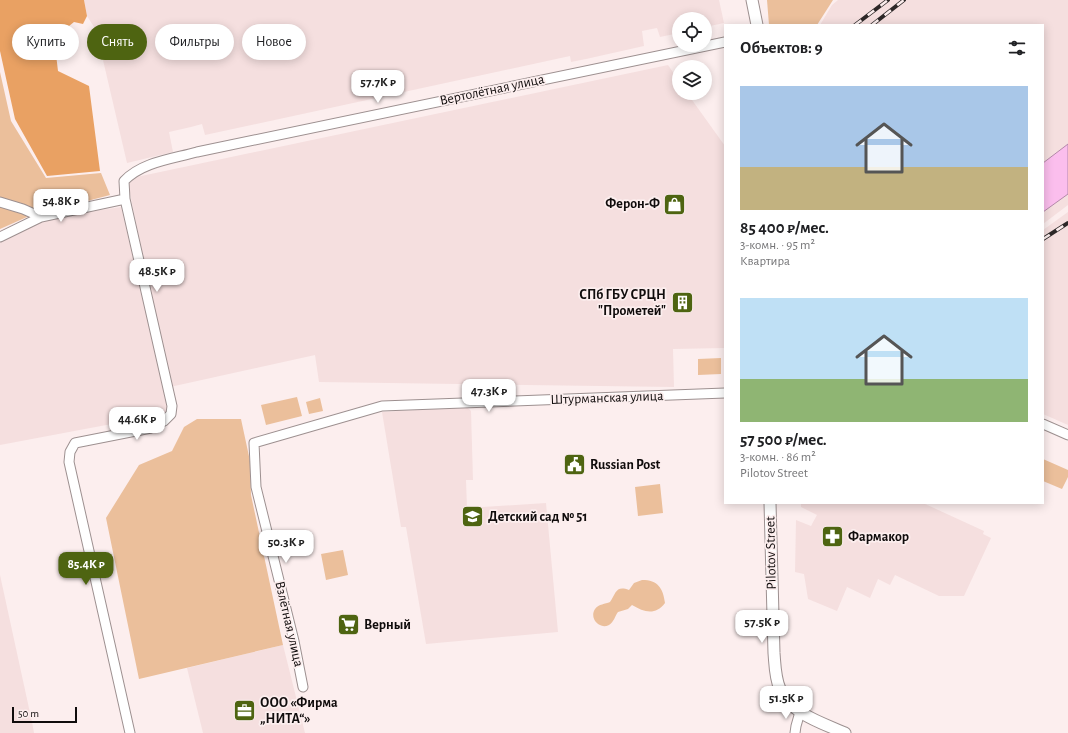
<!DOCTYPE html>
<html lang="ru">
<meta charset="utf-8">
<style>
:root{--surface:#fff;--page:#f6f6f6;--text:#202124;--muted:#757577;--accent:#4e6411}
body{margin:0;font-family:"Alegreya Sans",sans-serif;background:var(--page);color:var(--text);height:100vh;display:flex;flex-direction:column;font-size:15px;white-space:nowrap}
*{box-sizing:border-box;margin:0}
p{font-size:13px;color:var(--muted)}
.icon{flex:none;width:22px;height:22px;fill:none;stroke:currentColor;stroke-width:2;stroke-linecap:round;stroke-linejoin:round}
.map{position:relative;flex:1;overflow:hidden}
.details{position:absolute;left:724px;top:24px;width:320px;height:480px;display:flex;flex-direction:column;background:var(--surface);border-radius:0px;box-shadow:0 2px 10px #0003}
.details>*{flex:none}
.top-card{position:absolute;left:12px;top:24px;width:380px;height:36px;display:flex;gap:8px}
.tools{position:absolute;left:672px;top:12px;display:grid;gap:8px}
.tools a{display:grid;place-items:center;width:40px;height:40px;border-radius:50%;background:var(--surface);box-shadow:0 2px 10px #0003;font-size:20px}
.scale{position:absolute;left:12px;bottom:10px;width:65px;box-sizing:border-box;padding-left:4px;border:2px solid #100c0c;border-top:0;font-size:11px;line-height:14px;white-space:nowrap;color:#100c0c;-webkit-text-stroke:3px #fceeee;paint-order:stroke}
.price{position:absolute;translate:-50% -34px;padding:0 9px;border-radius:8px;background:#fff;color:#222;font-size:13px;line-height:26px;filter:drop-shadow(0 1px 2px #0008)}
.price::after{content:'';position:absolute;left:50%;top:24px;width:12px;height:9px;margin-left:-6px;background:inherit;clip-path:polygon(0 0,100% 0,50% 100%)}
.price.selected{background:var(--accent);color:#fff}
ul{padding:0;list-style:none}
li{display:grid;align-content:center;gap:8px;height:212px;padding:0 16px}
li span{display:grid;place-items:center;height:124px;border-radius:0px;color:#555}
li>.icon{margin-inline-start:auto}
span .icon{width:72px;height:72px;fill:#fffc;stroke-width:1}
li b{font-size:17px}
h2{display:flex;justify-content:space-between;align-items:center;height:48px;padding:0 16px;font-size:17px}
.chip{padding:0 14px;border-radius:18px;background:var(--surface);box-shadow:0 2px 10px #0003;font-size:14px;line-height:36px}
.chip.selected{background:var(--accent);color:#fff}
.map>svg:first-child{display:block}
.built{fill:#f5dfdf}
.green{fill:#ebbf9b}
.forest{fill:#e9a163}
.water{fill:#fbbeed;stroke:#b489aa}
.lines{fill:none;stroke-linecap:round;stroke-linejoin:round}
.minor-casing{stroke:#9d9090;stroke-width:11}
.tertiary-casing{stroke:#9d9090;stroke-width:13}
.minor{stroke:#fff;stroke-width:9}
.tertiary{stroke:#fff;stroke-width:11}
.rail-casing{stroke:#2d2828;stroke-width:4}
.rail{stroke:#fceeee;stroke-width:2.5;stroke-dasharray:8;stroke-linecap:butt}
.labels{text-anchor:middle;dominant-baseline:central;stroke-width:3.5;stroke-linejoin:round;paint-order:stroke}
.street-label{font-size:14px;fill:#100c0c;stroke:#fceeee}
.poi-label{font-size:14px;font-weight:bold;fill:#100c0c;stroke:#fceeee;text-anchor:start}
</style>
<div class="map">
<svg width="1068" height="733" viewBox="0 0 1068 733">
<rect width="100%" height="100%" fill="#fceeee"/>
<path class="built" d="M84 0H719L724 23 705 27V19H679V33L660 37 657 28 642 31 644 46 586 59 571 62 570 56 205 135 202 124 191 127 169 132 173 152 127 163 96 30 87 16Z
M838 0H1068V205L1043 224V25H820L832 5Z
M668 65 679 81V93H687L725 146V348L673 349 674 387 319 382 315 355 170 387 127 179Z
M121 207 170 413 0 445V240L47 218Z
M1068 212V425L1043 414V230Z
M467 407 471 411 473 480H466L467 508 546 503 558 632 426 644 406 527H401L382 412Z
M801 503H923L984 531 983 534 991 538 964 596H939L895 575 890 585 878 579 870 598 847 587 837 611 808 599 804 574 795 572 796 520 811 526 817 515 801 507Z
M0 575 32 722 34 733H0Z
M283 645 305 733H203L187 668Z"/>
<path class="green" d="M767 0H833L817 25H769Z
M0 72 11 121 46 178 101 173 110 195 27 217 0 229Z
M721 358V374L698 375V359Z
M297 397 302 416 266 425 261 405Z
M320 398 323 411 309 414 306 402Z
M197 419H241L250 461 251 495 283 645 139 679 106 518 139 465 172 451 184 427Z
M1043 459 1068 470V477L1062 489 1043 481Z
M660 484 663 513 638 516 635 487Z
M343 550 348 575 326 580 321 554Z
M642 580C658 580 663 588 665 603 655 616 644 612 632 605L628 609 618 612C615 616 614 622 609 625 599 630 589 618 595 609 599 604 605 604 610 602 616 593 616 585 629 590L634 583Z"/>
<path class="forest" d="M0 0H84L87 16 83 24 74 22 54 38 58 71 89 86 100 171 47 176 15 119 0 51Z"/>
<path class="water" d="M1068 144V194L1043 212V163Z"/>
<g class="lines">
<defs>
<path id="minor" d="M0 202 23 209 41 217 125 199
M0 237 41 217
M1043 424 1068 435
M303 687 294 641 256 487 254 443 382 406 725 393
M130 733 69 462 70 452 75 443 151 428 164 421 171 414 172 406 125 199 124 181C142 162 172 159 197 152L725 42
M795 733 796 726 800 712"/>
<path id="tertiary" d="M752 0 757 25
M770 503 774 653C775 665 775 678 780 689 791 714 822 723 845 733"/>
</defs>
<use href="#minor" class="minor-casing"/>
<use href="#tertiary" class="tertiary-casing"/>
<use href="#minor" class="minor"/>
<use href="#tertiary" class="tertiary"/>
<defs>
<path id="rail" d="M855 25 888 0
M872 25 904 0
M1043 239 1068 223"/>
</defs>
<use href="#rail" class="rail-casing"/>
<use href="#rail" class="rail"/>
</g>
<defs>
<symbol id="shop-square" viewBox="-11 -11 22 22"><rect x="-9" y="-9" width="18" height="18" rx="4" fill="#4e6411" stroke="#fceeee"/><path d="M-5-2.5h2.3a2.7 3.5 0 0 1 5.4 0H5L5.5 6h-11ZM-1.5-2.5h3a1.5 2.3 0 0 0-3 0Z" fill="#fff"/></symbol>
<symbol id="building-square" viewBox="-11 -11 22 22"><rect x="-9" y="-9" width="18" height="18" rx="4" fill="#4e6411" stroke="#fceeee"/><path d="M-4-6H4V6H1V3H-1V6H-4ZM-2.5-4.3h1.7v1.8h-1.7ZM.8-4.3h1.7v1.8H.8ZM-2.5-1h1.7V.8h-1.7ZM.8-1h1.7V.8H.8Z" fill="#fff"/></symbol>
<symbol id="civic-square" viewBox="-11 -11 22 22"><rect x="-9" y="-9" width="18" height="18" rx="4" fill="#4e6411" stroke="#fceeee"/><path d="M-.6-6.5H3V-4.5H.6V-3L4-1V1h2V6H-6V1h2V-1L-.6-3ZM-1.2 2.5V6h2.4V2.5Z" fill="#fff"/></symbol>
<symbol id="school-square" viewBox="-11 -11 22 22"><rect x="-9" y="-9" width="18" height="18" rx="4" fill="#4e6411" stroke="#fceeee"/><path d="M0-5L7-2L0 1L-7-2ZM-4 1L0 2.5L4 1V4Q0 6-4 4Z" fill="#fff"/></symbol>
<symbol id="pharmacy-square" viewBox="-11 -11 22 22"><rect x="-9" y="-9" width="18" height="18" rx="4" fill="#4e6411" stroke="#fceeee"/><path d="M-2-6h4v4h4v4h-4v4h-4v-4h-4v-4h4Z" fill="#fff"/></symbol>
<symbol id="supermarket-square" viewBox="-11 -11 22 22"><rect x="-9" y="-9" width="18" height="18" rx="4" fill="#4e6411" stroke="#fceeee"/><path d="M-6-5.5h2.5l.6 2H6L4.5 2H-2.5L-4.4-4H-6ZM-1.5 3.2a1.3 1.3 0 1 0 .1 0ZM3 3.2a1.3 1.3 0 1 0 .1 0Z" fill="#fff"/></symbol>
<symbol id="office-square" viewBox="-11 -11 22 22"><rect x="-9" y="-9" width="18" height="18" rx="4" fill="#4e6411" stroke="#fceeee"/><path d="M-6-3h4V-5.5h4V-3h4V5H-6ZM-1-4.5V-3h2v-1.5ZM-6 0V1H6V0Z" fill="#fff"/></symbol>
</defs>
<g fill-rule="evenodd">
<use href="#shop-square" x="662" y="192" width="25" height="25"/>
<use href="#building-square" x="670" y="290" width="25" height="25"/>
<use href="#civic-square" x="562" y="452" width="25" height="25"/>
<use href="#school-square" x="460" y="504" width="25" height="25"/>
<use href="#pharmacy-square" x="820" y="524" width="25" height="25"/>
<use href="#supermarket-square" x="336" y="612" width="25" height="25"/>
<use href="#office-square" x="232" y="698" width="25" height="25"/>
</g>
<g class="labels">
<g class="street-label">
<text transform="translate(492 90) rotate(-12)">Вертолётная улица</text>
<text transform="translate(607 398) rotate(-2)">Штурманская улица</text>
<text transform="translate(771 553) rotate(-91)">Pilotov Street</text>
<text transform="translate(289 624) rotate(77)">Взлётная улица</text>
</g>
<g class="poi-label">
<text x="660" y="204" text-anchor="end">Ферон-Ф</text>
<text x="666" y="295" text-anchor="end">СПб ГБУ СРЦН<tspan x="666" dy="16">"Прометей"</tspan></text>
<text x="590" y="465">Russian Post</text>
<text x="488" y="517">Детский сад № 51</text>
<text x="848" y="537">Фармакор</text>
<text x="364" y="625">Верный</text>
<text x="260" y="703">ООО «Фирма<tspan x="260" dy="16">„НИТА“»</tspan></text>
</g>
</g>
</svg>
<div class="tools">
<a><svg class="icon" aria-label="locate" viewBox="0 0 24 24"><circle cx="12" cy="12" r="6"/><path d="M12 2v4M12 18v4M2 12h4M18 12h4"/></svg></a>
<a><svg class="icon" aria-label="layers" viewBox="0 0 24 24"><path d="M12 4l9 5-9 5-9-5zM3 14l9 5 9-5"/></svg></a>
</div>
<div class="scale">50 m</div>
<b class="price" style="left:378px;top:104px">57.7K ₽</b>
<b class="price" style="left:61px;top:223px">54.8K ₽</b>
<b class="price" style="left:157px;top:293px">48.5K ₽</b>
<b class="price" style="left:489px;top:413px">47.3K ₽</b>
<b class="price" style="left:137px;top:441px">44.6K ₽</b>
<b class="price" style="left:286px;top:564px">50.3K ₽</b>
<b class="price selected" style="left:86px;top:586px">85.4K ₽</b>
<b class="price" style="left:762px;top:644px">57.5K ₽</b>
<b class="price" style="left:786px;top:720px">51.5K ₽</b>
<div class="top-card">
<a class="chip">Купить</a>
<a class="chip selected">Снять</a>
<a class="chip">Фильтры</a>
<a class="chip">Новое</a>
</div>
<section class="details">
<h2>Объектов: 9<svg class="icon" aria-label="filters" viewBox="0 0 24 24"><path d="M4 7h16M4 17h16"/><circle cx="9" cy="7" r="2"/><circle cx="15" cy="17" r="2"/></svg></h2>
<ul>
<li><span style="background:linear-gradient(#a9c7e8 65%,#c2b280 0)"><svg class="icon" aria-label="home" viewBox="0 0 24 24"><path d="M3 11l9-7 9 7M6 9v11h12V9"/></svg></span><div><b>85 400 ₽/мес.</b><p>3-комн. · 95 m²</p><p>Квартира</p></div></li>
<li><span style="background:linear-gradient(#bfe0f5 65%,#8fb573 0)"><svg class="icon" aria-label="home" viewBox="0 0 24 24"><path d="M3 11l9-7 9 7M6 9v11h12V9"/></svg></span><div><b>57 500 ₽/мес.</b><p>3-комн. · 86 m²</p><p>Pilotov Street</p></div></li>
</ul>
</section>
</div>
